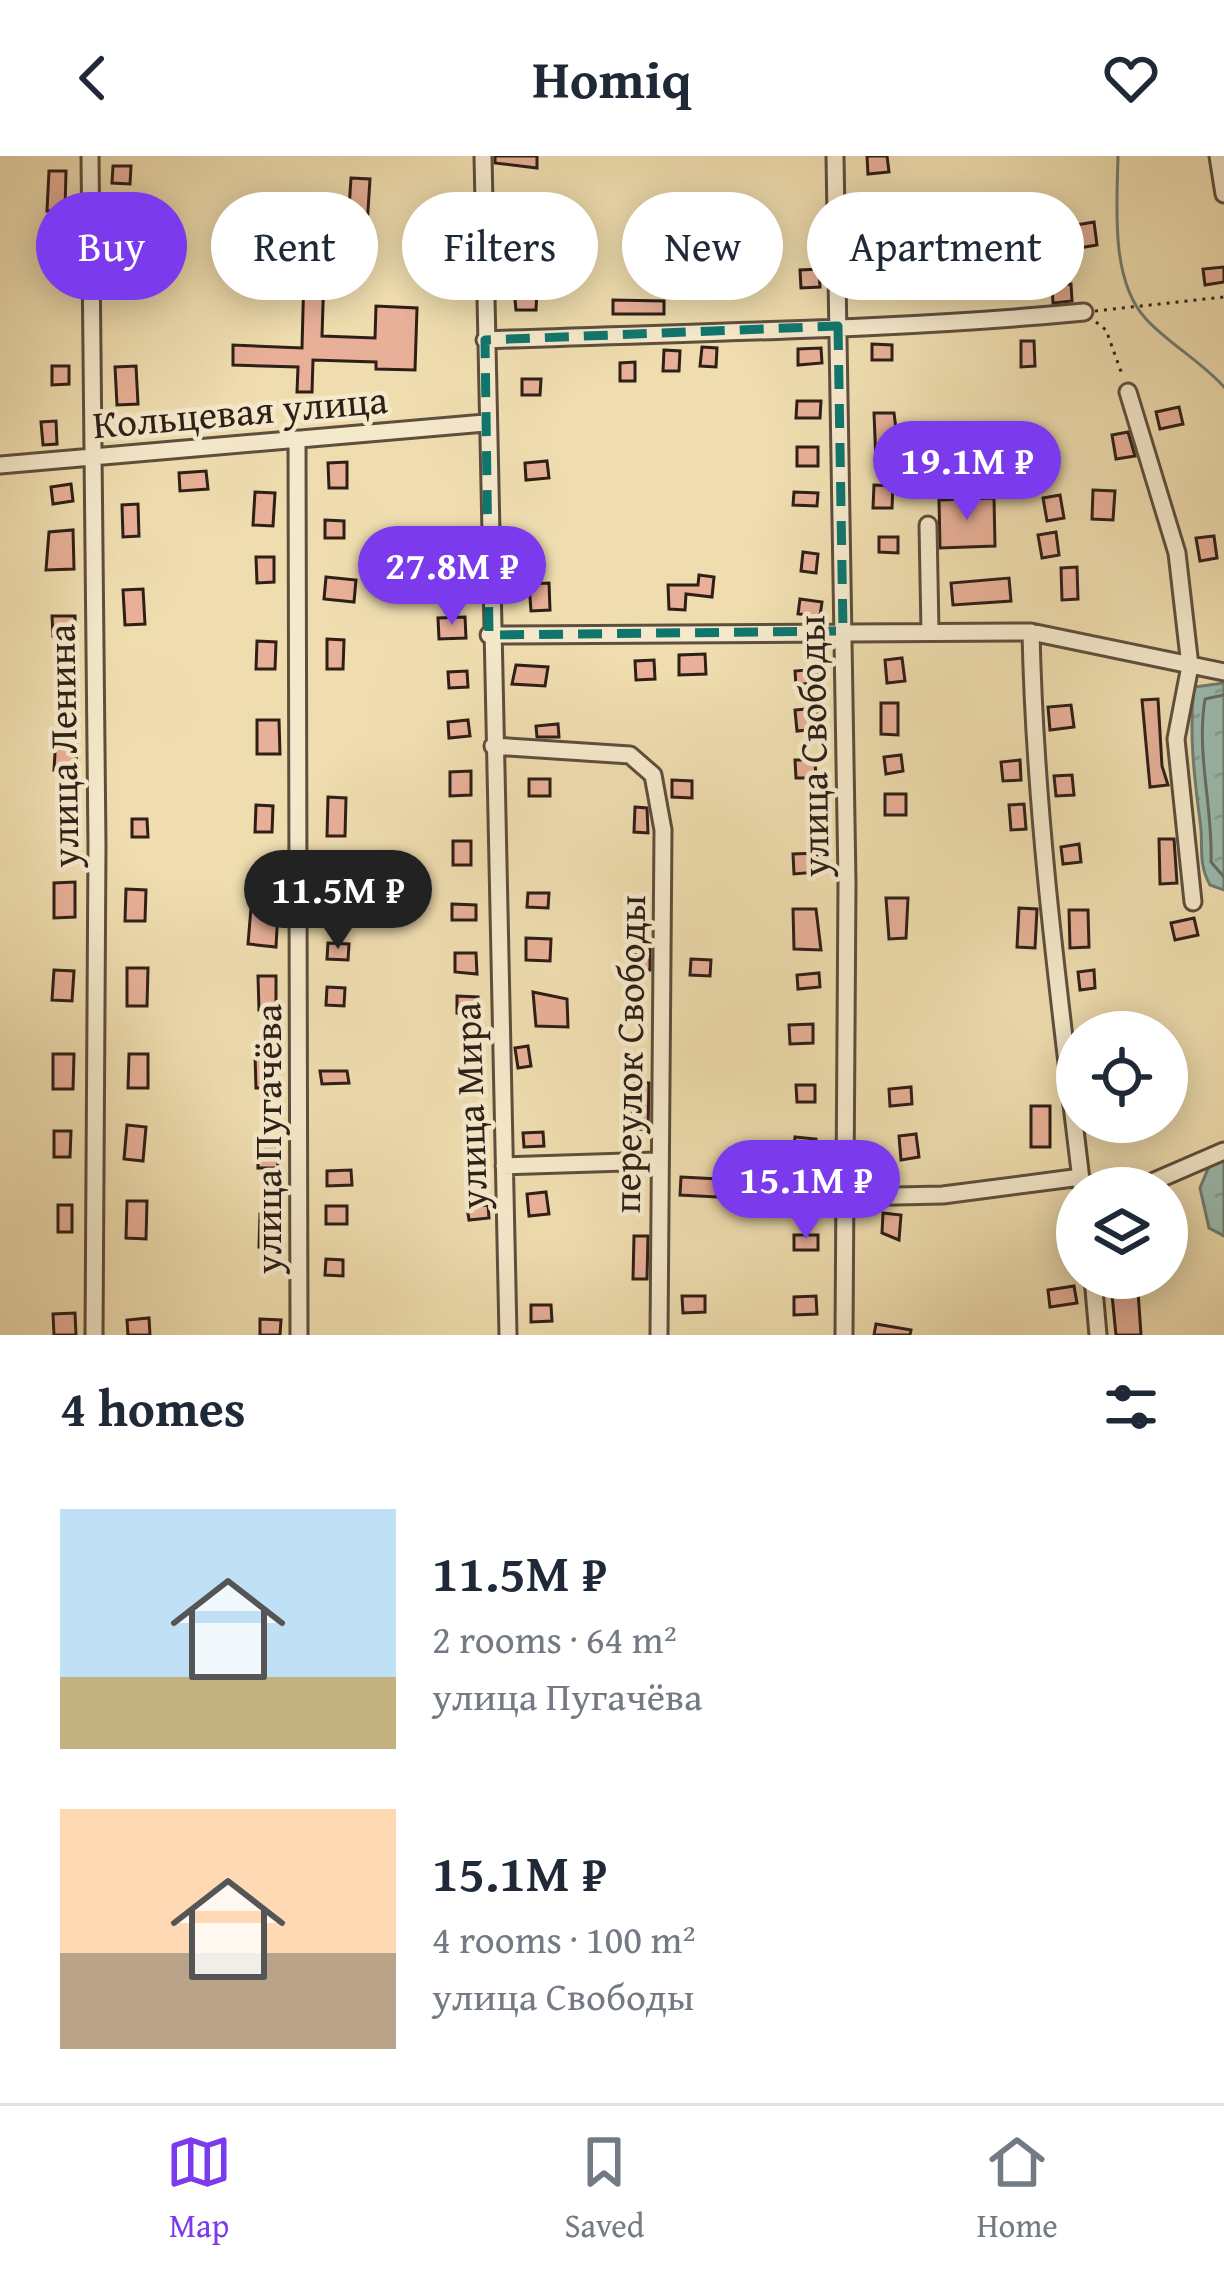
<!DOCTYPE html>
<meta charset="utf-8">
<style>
:root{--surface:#fff;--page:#f2f2f3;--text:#1f2937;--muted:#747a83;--line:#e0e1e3;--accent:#7c3aed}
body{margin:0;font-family:"Gentium Book Plus",serif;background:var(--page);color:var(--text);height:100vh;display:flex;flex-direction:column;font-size:45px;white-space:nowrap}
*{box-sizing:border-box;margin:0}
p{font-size:39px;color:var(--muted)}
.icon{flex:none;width:66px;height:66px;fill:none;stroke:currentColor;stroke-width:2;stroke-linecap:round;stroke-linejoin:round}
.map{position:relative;height:1179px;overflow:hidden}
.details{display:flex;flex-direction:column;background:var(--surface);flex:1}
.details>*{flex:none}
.hud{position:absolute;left:36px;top:36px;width:1152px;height:108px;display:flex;gap:24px}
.tools{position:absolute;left:1056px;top:855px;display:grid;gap:24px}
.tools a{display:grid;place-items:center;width:132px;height:132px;border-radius:50%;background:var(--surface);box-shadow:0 6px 30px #0003;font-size:60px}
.price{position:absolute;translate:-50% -102px;padding:0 27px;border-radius:42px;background:var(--accent);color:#fff;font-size:39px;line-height:78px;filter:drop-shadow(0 3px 6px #0008)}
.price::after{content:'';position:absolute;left:50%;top:72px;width:36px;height:27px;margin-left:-18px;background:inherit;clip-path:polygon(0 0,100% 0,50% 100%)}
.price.current{background:#222;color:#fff}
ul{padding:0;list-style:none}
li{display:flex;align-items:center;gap:36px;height:300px;padding:0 60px}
li span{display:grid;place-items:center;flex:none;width:336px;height:240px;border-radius:0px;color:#555}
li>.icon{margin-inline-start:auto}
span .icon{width:144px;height:144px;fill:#fffc;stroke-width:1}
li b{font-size:51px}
h2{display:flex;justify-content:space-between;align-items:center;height:144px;padding:0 60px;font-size:51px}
.pill{padding:0 42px;border-radius:54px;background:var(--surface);box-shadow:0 6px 30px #0003;font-size:42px;line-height:108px}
.pill.current{background:var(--accent);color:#fff}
header{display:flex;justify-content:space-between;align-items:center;height:156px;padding:0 60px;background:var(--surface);font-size:54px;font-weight:800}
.tabs{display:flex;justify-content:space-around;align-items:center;height:168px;border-top:3px solid var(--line);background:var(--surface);font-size:33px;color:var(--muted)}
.tabs a{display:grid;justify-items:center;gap:6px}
.tabs .current{color:var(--accent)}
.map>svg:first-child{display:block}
.water{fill:url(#water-ripples);stroke:#6f7d72;stroke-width:3}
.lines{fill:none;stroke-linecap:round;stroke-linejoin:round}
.shore{stroke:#646d63;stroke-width:3}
.stream{stroke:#6f7d72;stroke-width:3}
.building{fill:#e8b098;stroke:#2e1f17;stroke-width:3}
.minor-casing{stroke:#5e4e3d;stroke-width:21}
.path{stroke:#2e1f17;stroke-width:3;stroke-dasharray:3 6;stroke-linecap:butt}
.minor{stroke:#f5e9cb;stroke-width:15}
.marked{fill:none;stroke:#0f766e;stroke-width:9;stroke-dasharray:24 15;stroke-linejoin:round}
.labels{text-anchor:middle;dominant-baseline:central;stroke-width:9;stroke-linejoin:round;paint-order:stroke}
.street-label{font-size:39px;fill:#2e1f17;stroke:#f5e9cb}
</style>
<header><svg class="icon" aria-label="back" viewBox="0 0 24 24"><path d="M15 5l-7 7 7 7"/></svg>Homiq<svg class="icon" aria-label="heart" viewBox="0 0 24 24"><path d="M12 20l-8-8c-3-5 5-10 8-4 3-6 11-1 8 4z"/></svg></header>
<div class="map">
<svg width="1224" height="1179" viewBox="0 0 1224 1179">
<defs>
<pattern id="water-ripples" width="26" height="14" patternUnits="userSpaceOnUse" patternTransform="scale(3)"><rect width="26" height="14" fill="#9abbaf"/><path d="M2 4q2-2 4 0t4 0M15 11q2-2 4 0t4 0" fill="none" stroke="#85a096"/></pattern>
</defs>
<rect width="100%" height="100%" fill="#efddaf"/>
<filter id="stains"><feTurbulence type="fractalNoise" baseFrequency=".00167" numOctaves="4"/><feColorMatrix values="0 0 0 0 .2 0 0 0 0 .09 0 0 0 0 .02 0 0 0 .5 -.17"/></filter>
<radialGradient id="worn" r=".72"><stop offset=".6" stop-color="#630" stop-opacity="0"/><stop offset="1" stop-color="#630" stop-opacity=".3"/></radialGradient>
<path class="water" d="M1224 527V734L1210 729C1197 705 1204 690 1200 665 1194 619 1189 578 1194 531Z
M1224 1002V1080L1209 1072 1200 1032 1210 1008Z"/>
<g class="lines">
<path class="shore" d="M1224 539 1205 543C1196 598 1213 651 1211 706L1224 721"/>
<path class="stream" d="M1118 0C1117 50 1110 124 1146 163 1169 188 1201 205 1224 231"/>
</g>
<path class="building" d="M495 0H537V12L495 7Z
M867 0H887L889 16 868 18Z
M113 10H131L130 28 112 27Z
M49 15H66L65 55H47Z
M351 22 370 23 367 70 348 68Z
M889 60 892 107 872 108 869 62Z
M1094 66 1097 89 1079 92 1076 69Z
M536 77 537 111H515V78Z
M422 79 458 80 457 98 422 97Z
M50 83H69V120H50Z
M137 90 140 140 116 138V92Z
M1224 111V126L1205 129 1203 113Z
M819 113 820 131 801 132 800 114Z
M304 116 324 117 322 180 375 182 376 150 417 152 415 214 376 213V206L313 204 312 236H297L298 211 233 209V189L302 192Z
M1071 128 1072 145 1053 147 1052 129Z
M537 133 536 154H516L514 134Z
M613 144 664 145V158H613Z
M1021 185H1034L1035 210 1021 211Z
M872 188 892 189V204H872Z
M702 191 717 192 716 211 700 210Z
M821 192 822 207 798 209V193Z
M664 194 680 195 679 215H663Z
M635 206V225H620V207Z
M52 210H69V228L52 229Z
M136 210 138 248 117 249 115 211Z
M522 223H541L540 239H522Z
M797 245H821L820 262H796Z
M1179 251 1183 268 1160 273 1156 256Z
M874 257H894L900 305 876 306Z
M56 265 57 288 43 289 41 266Z
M1128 276 1135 300 1116 303 1112 279Z
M797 291H818V310H797Z
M547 305 549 322 526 324 525 307Z
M347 306V332H329L328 307Z
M1039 308 1040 322 1007 325 1006 311Z
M206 315 208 333 180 335 179 317Z
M71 328 73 345 53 348 51 331Z
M874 329 893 330 892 352H873Z
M1093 334 1115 335 1113 364 1092 363Z
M255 336 275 337 273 370 253 369Z
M794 336 818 337 817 350 793 349Z
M1060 339 1064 362 1047 365 1043 342Z
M994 342 995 390 940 392 939 344Z
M138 348 139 380 123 381 122 349Z
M325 364 344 365V382H325Z
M73 374 74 413 46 414 49 376Z
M1056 376 1059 399 1042 402 1038 379Z
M1214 380 1217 402 1200 405 1196 382Z
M879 381H898V397L879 396Z
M803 396 818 398 816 417 801 415Z
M256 401H274V426L257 427Z
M463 403 464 420 444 421 443 404Z
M1077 411 1078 443 1062 444 1061 412Z
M699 419 714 421 712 441 686 438 685 454 669 453 668 429H698Z
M326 421 356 424 354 446 324 443Z
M1009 422 1011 445 953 449 951 427Z
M549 427 550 454 531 455 529 428Z
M143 433 145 468 125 469 123 434Z
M800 443 822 446 820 460 798 458Z
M52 460H75V479L53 480Z
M465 461 466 482 439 483 438 462Z
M327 483 344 484 343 513H327Z
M257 485 276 486 275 513H256Z
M705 498 706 518 679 519V499Z
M902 502 905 525 887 527 885 504Z
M654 504 655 523 636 524 635 505Z
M516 509 548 511 545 530 512 528Z
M818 513 820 526 796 529 795 515Z
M467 515 468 531 449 532 448 516Z
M1158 543 1162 610 1168 629 1150 631 1142 544Z
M881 547H898V579L881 578Z
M1071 549 1074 571 1050 574 1048 551Z
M817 552 819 573 797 575 795 554Z
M257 564H279L280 598H257Z
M468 564 470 580 449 582 448 566Z
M558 568 559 581H537L536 570Z
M56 580 77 581 76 615 54 614Z
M901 599 903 615 886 618 884 601Z
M795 604H815L816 622H796Z
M1020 604 1021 624 1003 625 1001 606Z
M471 615V639L450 640V616Z
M1072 619 1074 639 1056 640 1054 620Z
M529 623H550V640H529Z
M672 624 692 625V642L672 641Z
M885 638H906V659H885Z
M328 641 346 642 345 680H327Z
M1024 648 1026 673 1011 674 1009 649Z
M256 649 273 650 272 676H255Z
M635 651 647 652 648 677 634 676Z
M132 663H147L148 681H132Z
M1159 683H1174L1177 727 1160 728Z
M453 685H471V709H453Z
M1079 688 1081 706 1063 708 1061 691Z
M817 697 818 716 794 718 793 698Z
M75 726V761L54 762V727Z
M126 733 146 734 145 765H125Z
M327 737H346V753H328Z
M528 737H549L548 752 527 751Z
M886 742H908L906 782 889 783Z
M452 748 476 749V764H452Z
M251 752 278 754 276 791 248 788Z
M629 752 647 755 644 772 627 771Z
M1019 752 1037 753 1035 792 1017 791Z
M793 753H816L821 794 794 793Z
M1069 754H1088L1089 791 1070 792Z
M1194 762 1198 779 1175 784 1171 767Z
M526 782 551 783 550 805 526 804Z
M328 787 349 788 348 804 327 803Z
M636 790H650V814H636Z
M455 797H476L477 818 455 816Z
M691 803 711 804 710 820 690 819Z
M127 812H148L147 850H127Z
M54 814 74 815 72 845 52 844Z
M1094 814 1095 832 1080 834 1078 816Z
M819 817 820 831 798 833 797 819Z
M258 820H276V854H259Z
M327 831 345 832 344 850 326 849Z
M533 836 567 843 568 871 536 870Z
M457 840 478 841 477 858 457 857Z
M813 868V887L790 888 789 869Z
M528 890 531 910 518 912 515 892Z
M53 898H74L73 933H53Z
M129 898H148V932H128Z
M255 899H275L276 932H256Z
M320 915H347L349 927 322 928Z
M635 925 649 927 648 974 631 972Z
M796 929H815V946H797Z
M911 931 912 948 890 950 889 933Z
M1031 950H1050V991H1031Z
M127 969 146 971 143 1005 124 1003Z
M486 974 487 988 465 990 464 976Z
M54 975H71L70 1001H54Z
M543 976 544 990 524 991 523 977Z
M916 978 919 1001 901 1004 899 980Z
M795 981 816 983 815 1002 793 1001Z
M258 984H277L278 1012H258Z
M351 1014 352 1029 327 1030V1015Z
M681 1021 718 1023 717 1041 680 1039Z
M813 1021 815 1042 798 1044 795 1024Z
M546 1036 549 1058 529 1060 527 1038Z
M127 1045H147L146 1083 126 1082Z
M58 1049H72V1076H58Z
M488 1049 489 1062 469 1064 467 1051Z
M326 1050H347V1068H326Z
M883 1057 901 1059 899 1084 882 1077Z
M260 1058 280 1059 278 1092 259 1091Z
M794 1079H818V1094H794Z
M634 1080H648L647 1123H633Z
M326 1103 343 1104V1120L325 1119Z
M1074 1130 1077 1147 1050 1151 1048 1134Z
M1138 1135 1141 1179H1116L1112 1139Z
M682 1140H705V1156L683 1157Z
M816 1140 817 1158 794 1159V1141Z
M531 1149H551L552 1165 531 1166Z
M75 1157 76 1179H54L53 1158Z
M149 1162 150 1179H128L127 1164Z
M260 1163 281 1164 280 1179H260Z
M876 1168 911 1174 910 1179H874Z"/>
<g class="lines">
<defs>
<path id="minor" d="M90 0 97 690 94 1179
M483 0 508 1179
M835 0 847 726 844 1179
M1218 0 1224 38
M485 184C685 176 885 175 1084 156
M1128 236 1177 397 1190 510 1176 583 1193 746
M297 283 299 1179
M0 309 485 267
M928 369 930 476
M1031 476C1035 663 1060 847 1082 1032
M489 479 1031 476 1224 516
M493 590 630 599 653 619 663 674 659 1179
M504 1010 657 1005
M1082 1029 1150 1027 1224 995
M848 1041 943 1039 1081 1021
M1093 1122 1098 1179"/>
</defs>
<use href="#minor" class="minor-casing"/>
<path class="path" d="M1095 155 1224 141
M1096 166 1106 174 1123 221"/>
<use href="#minor" class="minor"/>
</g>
<path class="marked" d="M838 170 843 475 489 479 485 184Z"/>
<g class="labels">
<g class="street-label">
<text transform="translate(240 255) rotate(-5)">Кольцевая улица</text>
<text transform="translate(62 590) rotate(-91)">улица Ленина</text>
<text transform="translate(812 590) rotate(-91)">улица Свободы</text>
<text transform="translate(628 898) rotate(-89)">переулок Свободы</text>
<text transform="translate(469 950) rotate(-92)">улица Мира</text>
<text transform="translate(266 983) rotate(-90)">улица Пугачёва</text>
</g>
</g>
<rect width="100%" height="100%" filter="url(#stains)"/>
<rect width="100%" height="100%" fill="url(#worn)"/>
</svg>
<div class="tools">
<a><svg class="icon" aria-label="locate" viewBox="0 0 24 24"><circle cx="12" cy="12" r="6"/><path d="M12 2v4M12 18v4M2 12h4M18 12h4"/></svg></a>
<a><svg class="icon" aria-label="layers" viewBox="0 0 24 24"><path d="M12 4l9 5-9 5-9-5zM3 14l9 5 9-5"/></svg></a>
</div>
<b class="price" style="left:967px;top:367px">19.1M ₽</b>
<b class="price" style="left:452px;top:472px">27.8M ₽</b>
<b class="price current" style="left:338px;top:796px">11.5M ₽</b>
<b class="price" style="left:806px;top:1086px">15.1M ₽</b>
<div class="hud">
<a class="pill current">Buy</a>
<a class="pill">Rent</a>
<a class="pill">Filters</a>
<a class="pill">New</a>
<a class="pill">Apartment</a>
</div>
</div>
<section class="details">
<h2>4 homes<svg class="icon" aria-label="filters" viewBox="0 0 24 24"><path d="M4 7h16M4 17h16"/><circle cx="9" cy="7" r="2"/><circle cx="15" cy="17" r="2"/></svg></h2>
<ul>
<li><span style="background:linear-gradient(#bfe0f5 70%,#c2b280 0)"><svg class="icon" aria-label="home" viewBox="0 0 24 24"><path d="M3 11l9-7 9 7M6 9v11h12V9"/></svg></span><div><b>11.5M ₽</b><p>2 rooms · 64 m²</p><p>улица Пугачёва</p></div></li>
<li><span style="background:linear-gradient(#ffd9b3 60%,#b9a48a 0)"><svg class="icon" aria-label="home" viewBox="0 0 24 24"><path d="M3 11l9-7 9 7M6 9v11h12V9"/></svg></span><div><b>15.1M ₽</b><p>4 rooms · 100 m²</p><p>улица Свободы</p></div></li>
</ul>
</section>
<nav class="tabs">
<a class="current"><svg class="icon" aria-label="map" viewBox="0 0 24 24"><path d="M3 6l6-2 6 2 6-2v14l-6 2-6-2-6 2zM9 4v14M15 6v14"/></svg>Map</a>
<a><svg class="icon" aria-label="saved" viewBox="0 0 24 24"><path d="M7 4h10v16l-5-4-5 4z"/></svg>Saved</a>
<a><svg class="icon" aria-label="home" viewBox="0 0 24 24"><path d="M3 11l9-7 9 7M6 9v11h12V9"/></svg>Home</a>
</nav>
